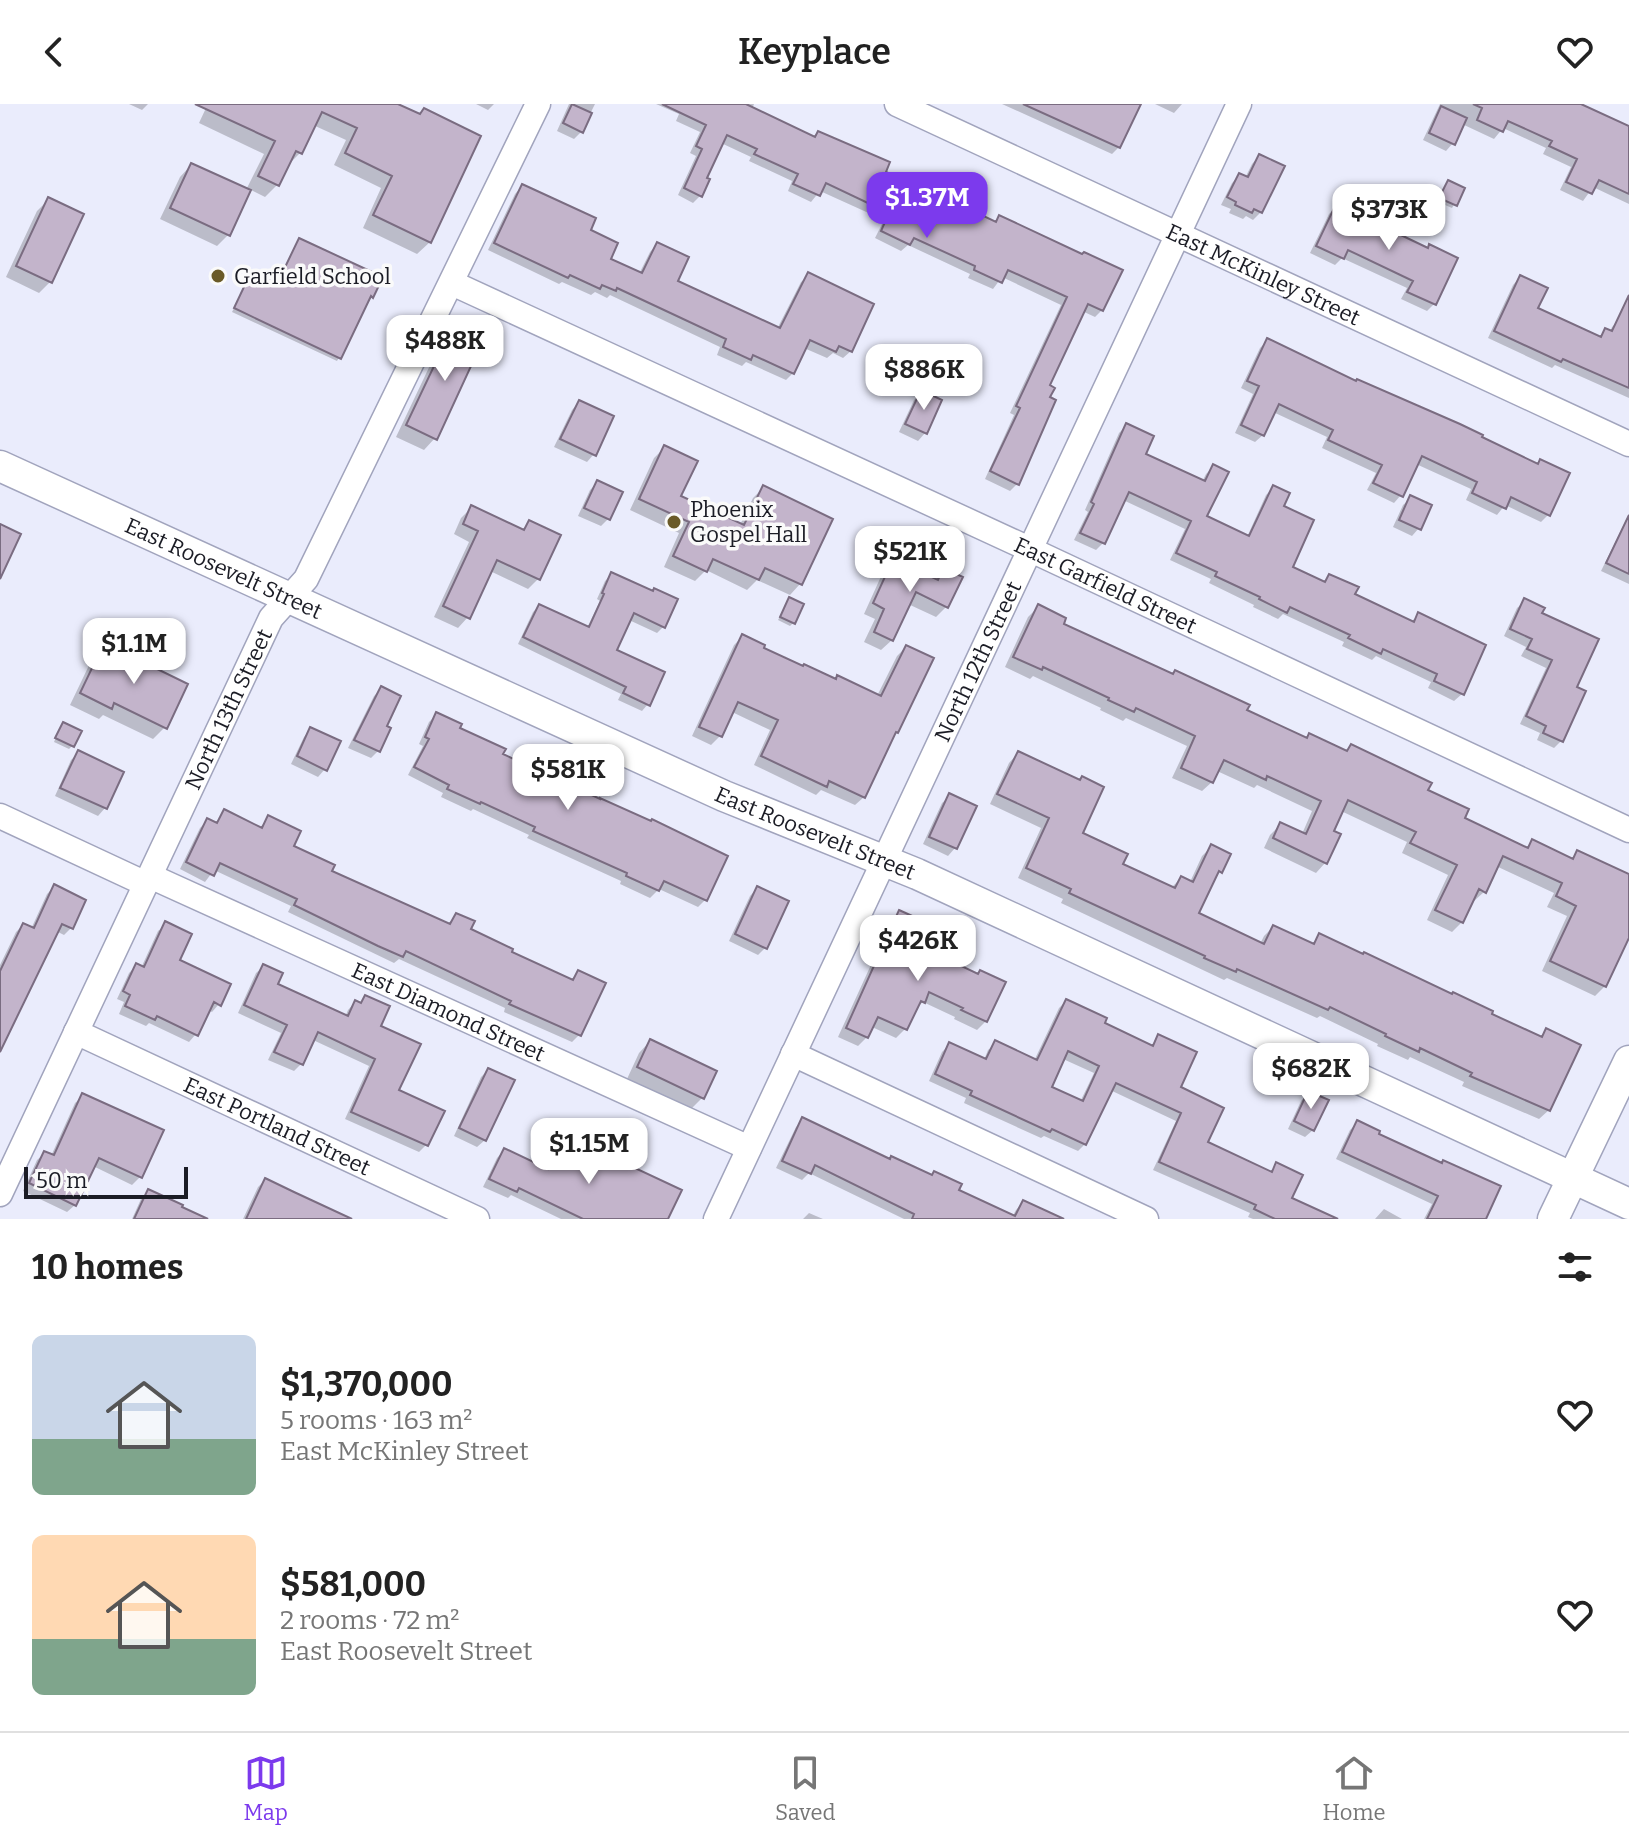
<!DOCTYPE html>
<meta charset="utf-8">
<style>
:root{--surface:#fff;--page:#f2f2f2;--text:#222;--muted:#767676;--line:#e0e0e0;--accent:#7c3aed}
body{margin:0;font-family:Bitter,serif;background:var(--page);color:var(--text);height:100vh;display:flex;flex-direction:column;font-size:30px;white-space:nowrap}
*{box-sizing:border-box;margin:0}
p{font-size:26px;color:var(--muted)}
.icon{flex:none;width:44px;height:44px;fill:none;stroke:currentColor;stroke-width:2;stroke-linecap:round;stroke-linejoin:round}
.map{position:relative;height:1115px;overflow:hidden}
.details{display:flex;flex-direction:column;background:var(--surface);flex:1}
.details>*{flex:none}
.scale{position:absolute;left:24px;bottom:20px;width:164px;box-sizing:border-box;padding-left:8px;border:4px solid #1b1c25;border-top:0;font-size:22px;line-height:28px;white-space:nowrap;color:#1b1c25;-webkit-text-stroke:6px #fafafa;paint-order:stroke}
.price{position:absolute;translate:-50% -68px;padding:0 18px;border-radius:16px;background:#fff;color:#222;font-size:26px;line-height:52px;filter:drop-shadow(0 2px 4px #0008)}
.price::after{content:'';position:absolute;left:50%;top:48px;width:24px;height:18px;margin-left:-12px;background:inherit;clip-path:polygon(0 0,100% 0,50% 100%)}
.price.active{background:var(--accent);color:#fff}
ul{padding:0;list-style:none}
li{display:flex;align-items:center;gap:24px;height:200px;padding:0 32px}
li span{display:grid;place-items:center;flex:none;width:224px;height:160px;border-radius:12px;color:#555}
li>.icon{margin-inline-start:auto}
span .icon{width:96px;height:96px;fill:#fffc;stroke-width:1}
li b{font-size:34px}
h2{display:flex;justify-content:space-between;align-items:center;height:96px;padding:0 32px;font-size:34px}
header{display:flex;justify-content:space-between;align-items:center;height:104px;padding:0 32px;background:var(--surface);font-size:36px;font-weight:600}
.menu{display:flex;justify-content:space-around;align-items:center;height:112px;border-top:2px solid var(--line);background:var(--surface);font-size:22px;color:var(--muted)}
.menu a{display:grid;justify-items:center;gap:4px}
.menu .active{color:var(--accent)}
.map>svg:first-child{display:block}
.shadow{fill:#0003;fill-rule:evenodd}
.building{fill:#c3b4cb;stroke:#7a6c81;stroke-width:2;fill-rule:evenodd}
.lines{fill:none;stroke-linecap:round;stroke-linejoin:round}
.minor-casing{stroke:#a1a4bd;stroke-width:27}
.tertiary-casing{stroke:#a1a4bd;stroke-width:33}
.minor{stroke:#fff;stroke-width:24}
.tertiary{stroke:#fff;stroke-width:30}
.poi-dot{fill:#6a5a28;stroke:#fafafa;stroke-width:3}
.labels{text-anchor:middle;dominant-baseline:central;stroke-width:7;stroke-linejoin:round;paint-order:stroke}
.street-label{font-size:22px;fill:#1b1c25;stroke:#fafafa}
.poi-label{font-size:22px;fill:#1b1c25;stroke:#fafafa;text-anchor:start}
</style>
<header><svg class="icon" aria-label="back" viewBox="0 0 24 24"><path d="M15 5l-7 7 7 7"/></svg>Keyplace<svg class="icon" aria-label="heart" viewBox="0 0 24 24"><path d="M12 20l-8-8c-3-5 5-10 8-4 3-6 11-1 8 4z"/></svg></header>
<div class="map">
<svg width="1629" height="1115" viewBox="0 0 1629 1115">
<rect width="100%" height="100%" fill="#eaecfc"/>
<path class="shadow" d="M129 0H148L142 6Z
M196 0H394L430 138 417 150 363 124 381 84 334 61 346 36 313 21 300 49 288 61 277 81 265 93 249 85 229 130 217 142 160 115 180 73 191 61 246 86 264 50 199 19 206 4Z
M476 0H494L488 6Z
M569 0H595L581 28 574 35 557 27Z
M656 0H754L752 5 814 34 819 29 884 69 994 119 1000 114 1102 206 1095 213 1082 207 1047 282 1017 380 1010 387 985 375 1014 311 1010 309 1061 201 1002 173 993 185 968 174 970 170 908 141 901 147 875 134 884 116 820 87 811 98 788 87 792 77 749 57 751 53 721 39 704 75 701 91 693 99 678 91 696 52 690 49 700 28 676 17 679 10Z
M1002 0H1133L1119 43 1112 50Z
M1155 0H1182L1174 9Z
M1440 0H1575L1629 25V100L1593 83 1583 97 1560 86 1571 63 1543 50 1546 44 1503 24 1494 35 1462 20 1453 39 1446 47 1423 36Z
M1259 52 1261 108 1253 116 1246 112 1243 115 1229 109 1231 105 1221 101 1232 79 1239 72 1245 74 1252 60Z
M1446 81 1463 85 1452 104 1438 98Z
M522 82 588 127 608 156 639 170 650 148 657 140 675 178 777 225 801 178 809 171 851 247 843 254 833 249 827 254 804 244 793 269 786 276 746 258 742 262 717 251 720 243 610 191 607 194 595 188 591 191 562 178 559 180 488 146 515 90Z
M48 96 51 177 39 189 6 173 37 107Z
M1336 103 1427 146 1434 200 1427 207 1401 195 1407 184 1342 154 1335 161 1310 149 1329 110Z
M299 136 372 192 337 257 232 208 251 171 276 182Z
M1520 173 1536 205 1598 234 1606 226 1610 228 1612 223 1623 212 1629 215V294L1555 261 1552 264 1488 234 1513 181Z
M453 225 435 334 424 346 396 333 442 236Z
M1268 236 1549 410 1541 418 1505 401 1497 411 1466 396 1471 385 1416 360 1401 391 1394 399 1367 386 1376 369 1322 344 1327 333 1273 308 1263 331 1255 338 1235 329 1253 290 1241 284 1260 244Z
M921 289 940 297 925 329 918 337 899 328 914 296Z
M579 298 594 350 587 358 554 343 572 306Z
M1127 321 1144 351 1202 378 1206 370 1213 363 1205 413 1247 433 1266 391 1273 384 1282 402 1290 464 1323 479 1329 472 1353 491 1411 518 1419 510 1462 590 1454 597 1428 584 1431 578 1376 552 1372 556 1342 542 1344 538 1283 510 1278 515 1253 503 1254 501 1209 479 1211 475 1170 456 1185 425 1123 396 1103 439 1096 446 1074 436 1088 408 1085 406 1119 329Z
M664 344 679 393 740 421 753 394 763 384 831 416 800 480 790 491 757 476 747 486 706 466 695 477 664 463 679 429 630 406 654 354Z
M597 379 608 415 601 422 578 412 590 386Z
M1411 394 1419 424 1412 432 1393 423 1403 401Z
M471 404 521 427 530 419 538 475 528 485 490 467 468 513 458 524 434 513 469 438 454 430 461 414Z
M1629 410V480L1601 467Z
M893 458 934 477 944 466 947 502 936 513 908 500 892 536 881 546 864 538 875 515 864 510 883 468Z
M612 470 664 522 657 529 629 516 615 547 648 600 642 607 618 596 621 590 518 540 533 508 539 502 587 524 600 497 597 495 605 477Z
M789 496 793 519 790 522 778 516Z
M1525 497 1540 510 1574 584 1561 637 1554 644 1537 636 1540 629 1520 620 1546 564 1521 552 1526 543 1504 532 1517 504Z
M1038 503 1061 521 1305 636 1309 632 1345 648 1351 642 1426 687 1462 715 1526 745 1532 738 1571 756 1578 749 1629 772V829L1605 882 1595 892 1542 867 1567 812 1547 803 1554 789 1496 762 1484 788 1474 797 1472 796 1462 818 1452 828 1427 816 1448 771 1402 749 1407 738 1341 707 1331 728 1325 759 1316 769 1264 744 1270 731 1280 721 1302 730 1312 707 1257 681 1254 684 1217 667 1212 678 1202 687 1172 674 1187 642 1126 614 1123 617 1100 606 1101 604 1033 572 1030 575 1005 563 1028 513Z
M743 532 761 545 803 564 877 592 897 552 906 543 864 693 855 701 821 686 816 691 754 661 770 626 732 608 720 632 711 641 692 632 734 541Z
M104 542 165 623 153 635 103 611 99 615 70 601 93 553Z
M381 585 384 623 378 647 371 654 348 644 374 592Z
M436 611 501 651 725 752 705 796 698 803 659 785 650 794 620 780 621 777 527 734 529 731 473 705 471 707 441 693 443 689 408 671 423 642 419 640 429 618Z
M60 624 72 642 69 645 54 638Z
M311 625 325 665 318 673 291 660 304 633Z
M78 649 122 669 105 704 98 712 55 692 71 656Z
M1018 649 1080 730 1121 761 1171 784 1181 774 1190 778 1202 752 1211 743 1220 768 1213 774 1196 810 1260 840 1264 832 1273 823 1311 841 1320 832 1539 934 1546 927 1549 1006 1539 1015 1462 982 1464 978 1410 953 1408 956 1377 942 1378 940 1320 912 1317 914 1227 874 1224 876 1061 799 1063 795 1018 774 1041 724 990 700 1009 659Z
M950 692 974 703 955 744 948 752 923 740 942 699Z
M224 708 259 725 268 714 292 743 330 768 447 821 456 811 469 826 509 849 570 877 578 868 579 931 572 938 504 908 505 904 399 855 394 859 288 808 291 802 214 766 205 778 180 765 200 724 208 716 215 720Z
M54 783 71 824 64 831 56 827 7 927 10 928 0 949V861L16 828 23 821 31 825 47 790Z
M757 784 765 844 758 851 729 837 750 792Z
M900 808 906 838 977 872 986 917 977 926 954 915 955 913 923 898 914 906 905 925 896 934 872 923 867 933 858 942 838 933 891 817Z
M166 820 178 857 219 900 212 908 208 906 196 930 189 938 149 919 146 922 119 910 124 898 117 895 129 869 136 862 141 864 158 827Z
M264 862 275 881 345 913 348 906 355 898 359 900 366 893 378 923 397 986 426 1041 419 1048 345 1015 369 962 313 936 301 960 294 967 268 956 281 929 238 909 256 869Z
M1066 897 1102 920 1150 943 1159 932 1178 984 1206 1039 1269 1068 1277 1061 1290 1095 1334 1115H1253L1248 1113 1250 1109 1153 1066 1176 1017 1110 986 1085 1040 1078 1047 1044 1032 1041 1034 964 999 966 994 929 977 942 948 950 940 984 956 988 946 996 939 1034 957 1059 904ZM1063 955 1094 969 1080 998 1049 984Z
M650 937 703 993 691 1005 627 975 639 949Z
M488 966 485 1036 477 1043 454 1032 481 973Z
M1308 989 1313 1026 1305 1033 1288 1025 1301 997Z
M83 992 161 1027 140 1073 132 1081 93 1062 75 1101 67 1108 23 1087 37 1056 45 1049 51 1052 75 999Z
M803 1016 1012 1113 1016 1106 1023 1098 1036 1115H904L809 1069 802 1076 776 1064 796 1023Z
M1357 1019 1376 1031 1481 1115H1424L1432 1100 1336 1055 1350 1026Z
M559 1044 593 1059 602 1051 666 1115H561L511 1091 508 1094 483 1083 497 1054 504 1046 545 1066 552 1051Z
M265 1076 343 1115H243L258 1083Z
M149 1087 205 1115H132L141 1095Z
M1384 1105 1402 1115H1375Z
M809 1109 823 1115H803Z"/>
<path class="building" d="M195 0H398L420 10 424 4 481 32 431 139 373 111 392 72 345 49 357 24 322 8 302 50 296 47 279 82 258 72 275 37Z
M572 0 592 9 583 29 563 19Z
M662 0H746L815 33 818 27 890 58 886 68 951 99 952 97 996 118 999 111 1082 150 1084 148 1123 166 1103 207 1088 200 1050 281 1055 284 1050 293 1056 296 1019 381 990 367 1020 304 1016 302 1067 193 1008 166 1002 179 974 166 975 162 914 134 910 141 881 127 889 109 826 79 820 92 793 80 798 70 754 50 757 45 727 31 707 74 710 75 702 93 684 84 702 45 696 42 706 21Z
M1023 0H1141L1120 44Z
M1473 0H1581L1629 22V90L1599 76 1592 90 1566 78 1577 55 1549 42 1552 37 1508 17 1503 28 1477 16 1482 4Z
M1441 2 1467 14 1455 41 1429 29Z
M1259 50 1285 62 1262 109 1254 105 1252 109 1235 101 1236 98 1227 93 1239 69 1248 73Z
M191 59 251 86 230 132 170 104Z
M1448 76 1465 84 1457 102 1439 94Z
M522 80 596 114 591 126 618 139 611 155 642 169 657 138 689 153 678 177 780 224 808 168 874 200 852 248 839 242 836 248 810 236 794 270 753 251 751 256 723 243 726 235 617 184 616 187 602 181 600 185 570 171 568 174 494 139Z
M48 93 84 110 52 179 16 162Z
M1336 100 1428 144 1429 140 1458 154 1436 201 1407 188 1413 177 1348 146 1344 155 1316 142Z
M299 134 383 173 373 194 371 192 341 255 234 204 251 168 277 180Z
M1520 171 1548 184 1538 204 1601 233 1605 224 1612 227 1629 191V284L1563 255 1561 258 1494 227Z
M453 222 483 236 437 336 406 321Z
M1267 234 1356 277 1357 275 1460 320 1483 331 1482 333 1538 360 1540 355 1570 369 1550 412 1511 393 1506 405 1472 389 1477 378 1422 352 1403 393 1373 379 1382 361 1328 336 1333 326 1279 300 1264 332 1241 321 1259 282 1247 277Z
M921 286 942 296 927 330 905 320Z
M579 296 614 312 596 352 560 335Z
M1126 319 1154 332 1146 350 1205 377 1213 360 1229 368 1207 412 1249 432 1273 381 1290 389 1284 402 1314 416 1293 463 1325 478 1329 470 1359 483 1355 490 1414 518 1418 508 1486 541 1464 591 1434 577 1437 570 1383 545 1381 550 1348 534 1350 531 1290 503 1287 509 1259 495 1260 493 1215 472 1217 468 1176 449 1191 417 1129 388 1105 440 1080 429 1094 400 1091 398Z
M664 341 698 357 681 392 744 421 763 381 833 415 802 481 765 464 759 476 713 455 707 468 673 452 689 418 639 395Z
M597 376 623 388 610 416 584 404Z
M1410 391 1432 401 1421 426 1399 416Z
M471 401 524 426 529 416 561 431 540 476 497 456 470 515 443 502 478 427 463 420Z
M1629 411V470L1606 459Z
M0 420 21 430 0 475Z
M893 455 938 476 943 464 963 473 948 504 916 488 893 537 874 528 884 505 873 499Z
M611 468 653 487 654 484 678 495 665 524 634 509 617 546 665 568 650 602 623 589 626 583 523 533 539 500 589 523 604 490 602 489Z
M789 493 804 500 795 520 780 513Z
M1524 494 1545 504 1542 509 1599 535 1577 583 1586 587 1563 638 1543 629 1546 622 1526 612 1552 556 1527 545 1532 535 1510 525Z
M1038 500 1066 514 1064 520 1173 570 1175 566 1250 601 1247 606 1307 634 1309 629 1347 647 1351 640 1432 679 1428 686 1469 705 1465 714 1528 744 1532 735 1573 755 1577 746 1629 770V834L1606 883 1550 857 1576 802 1556 792 1562 779 1503 752 1486 789 1479 785 1463 819 1435 806 1457 761 1410 739 1416 728 1348 696 1334 727 1341 730 1327 760 1273 734 1280 718 1306 730 1321 697 1267 672 1266 676 1224 656 1213 679 1181 664 1195 632 1136 604 1134 608 1108 596 1109 594 1043 563 1042 566 1013 553Z
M742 530 765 541 764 544 803 562 804 560 836 575 837 571 881 592 906 541 934 554 898 629 896 628 865 694 829 677 827 683 761 652 778 616 738 598 722 633 699 623Z
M104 539 188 580 167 625 114 599 112 605 80 589Z
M381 582 401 592 387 622 391 624 380 648 354 636Z
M436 608 462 620 460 624 506 645 503 650 600 695V694L651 717 652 715 728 752 707 797 664 777 659 787 626 772 627 769 533 727 535 723 481 698 480 700 447 685 449 681 414 663 429 635 425 633Z
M63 618 82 627 74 643 55 634Z
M310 623 341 637 327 667 297 652Z
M78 646 124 668 107 705 60 684Z
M1018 647 1080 676 1082 672 1104 683 1083 729 1128 750 1123 760 1175 784 1181 772 1193 778 1211 740 1231 750 1222 769 1219 767 1199 809 1264 840 1273 821 1314 840 1319 829 1363 850 1364 848 1452 890 1453 888 1493 907 1492 910 1542 933 1546 924 1581 941 1550 1007 1470 972 1472 969 1420 944 1419 948 1385 932 1386 930 1330 903 1328 906 1237 865 1236 868 1204 854 1205 852 1069 789 1071 785 1026 764 1049 714 997 690Z
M949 689 977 702 957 745 929 733Z
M224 705 262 724 268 711 301 727 294 742 335 761 332 767 450 820 456 809 475 817 471 825 513 845 512 848 573 876 578 866 606 879 581 932 509 900 511 897 406 847 403 853 378 842 294 801 297 795 220 759 214 772 186 758 207 714 217 719Z
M54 780 86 796 73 825 62 820 0 948V867L23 819 34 824Z
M757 782 789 797 767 845 735 830Z
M899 806 919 815 909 837 978 870 980 866 1006 878 987 918 961 906 963 904 929 888 925 899 921 897 907 926 878 913 868 934 846 924Z
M165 817 192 830 180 856 231 880 221 902 214 898 198 932 157 912 155 916 125 902 130 891 123 887 136 859 144 863Z
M263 860 283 869 278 880 348 912 355 896 361 899 365 891 390 902 381 922 421 940 399 986 445 1007 428 1042 351 1008 375 955 318 928 303 961 274 948 287 921 244 901Z
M1066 895 1107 914 1105 919 1153 942 1158 930 1197 948 1181 983 1224 1004 1208 1038 1272 1068 1276 1058 1303 1071 1292 1094 1338 1115H1275L1254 1105 1256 1101 1159 1058 1181 1009 1116 979 1086 1041 1052 1025 1050 1028 970 991 972 987 935 970 949 938 986 955 995 936 1037 956ZM1068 947 1099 962 1083 997 1052 983Z
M650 935 717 967 704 995 637 963Z
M488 964 515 976 486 1037 459 1024Z
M1308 987 1329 996 1314 1027 1294 1017Z
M82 989 164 1026 142 1074 99 1054 76 1102 29 1079 44 1047 54 1051Z
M802 1013 890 1055 891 1052 932 1071 934 1067 962 1080 959 1086 1015 1112 1023 1096 1064 1115H912L914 1110 815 1061 811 1070 782 1057Z
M1357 1016 1380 1027 1379 1030 1442 1059 1443 1056 1501 1082 1486 1115H1427L1438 1092 1342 1048Z
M559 1041 596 1059 601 1048 682 1086 668 1115H583L519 1084 517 1088 489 1075 504 1044 548 1065Z
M265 1074 294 1088 352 1115H246Z
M148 1085 183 1101 182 1103 208 1115H134Z"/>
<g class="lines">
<defs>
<g id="minor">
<path id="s1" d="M897 0 1629 340"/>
<path id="s2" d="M452 179 1014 438 1629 726"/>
<path d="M0 712 146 780"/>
<path id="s3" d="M150 772 749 1044"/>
<path id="s4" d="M76 928 477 1115"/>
<path d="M793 950 1146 1115"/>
<path id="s5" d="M0 1090 271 514 306 475 538 0"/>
<path id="s6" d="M716 1115 1239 0"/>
</g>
<g id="tertiary">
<path id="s7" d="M0 362 724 692 917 770 1629 1100"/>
<path d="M1553 1115 1629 957"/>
</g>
</defs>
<use href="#minor" class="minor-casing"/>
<use href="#tertiary" class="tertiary-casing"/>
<use href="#minor" class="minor"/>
<use href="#tertiary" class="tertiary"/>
</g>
<g class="poi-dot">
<circle cx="218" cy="172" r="8"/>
<circle cx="674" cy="418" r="8"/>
</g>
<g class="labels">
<g class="street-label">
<text stroke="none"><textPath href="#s1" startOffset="404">East McKinley Street</textPath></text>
<text stroke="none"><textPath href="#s7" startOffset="246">East Roosevelt Street</textPath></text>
<text stroke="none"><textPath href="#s2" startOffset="720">East Garfield Street</textPath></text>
<text stroke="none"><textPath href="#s6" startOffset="616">North 12th Street</textPath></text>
<text stroke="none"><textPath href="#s5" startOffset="536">North 13th Street</textPath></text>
<text stroke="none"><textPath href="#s7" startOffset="894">East Roosevelt Street</textPath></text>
<text stroke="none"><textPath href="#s3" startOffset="328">East Diamond Street</textPath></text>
<text stroke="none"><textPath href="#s4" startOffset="222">East Portland Street</textPath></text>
</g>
<g class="poi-label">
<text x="234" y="172">Garfield School</text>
<text x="690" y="405">Phoenix<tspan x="690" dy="25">Gospel Hall</tspan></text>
</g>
</g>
</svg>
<div class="scale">50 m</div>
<b class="price active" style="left:927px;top:136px">$1.37M</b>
<b class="price" style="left:1389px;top:148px">$373K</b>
<b class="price" style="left:445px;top:279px">$488K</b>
<b class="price" style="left:924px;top:308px">$886K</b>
<b class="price" style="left:910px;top:490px">$521K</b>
<b class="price" style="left:134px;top:582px">$1.1M</b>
<b class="price" style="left:568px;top:708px">$581K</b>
<b class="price" style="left:918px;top:879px">$426K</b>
<b class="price" style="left:1311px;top:1007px">$682K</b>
<b class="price" style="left:589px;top:1082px">$1.15M</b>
</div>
<section class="details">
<h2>10 homes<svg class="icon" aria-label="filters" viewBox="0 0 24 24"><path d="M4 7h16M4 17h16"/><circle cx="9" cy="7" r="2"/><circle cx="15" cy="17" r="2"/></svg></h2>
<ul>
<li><span style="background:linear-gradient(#c9d6e8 65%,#7fa58c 0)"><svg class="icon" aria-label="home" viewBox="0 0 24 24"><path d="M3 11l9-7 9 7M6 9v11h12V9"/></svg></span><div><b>$1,370,000</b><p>5 rooms · 163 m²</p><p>East McKinley Street</p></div><svg class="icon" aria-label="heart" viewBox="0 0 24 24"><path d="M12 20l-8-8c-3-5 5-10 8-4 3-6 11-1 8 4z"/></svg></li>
<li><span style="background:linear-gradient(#ffd9b3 65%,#7fa58c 0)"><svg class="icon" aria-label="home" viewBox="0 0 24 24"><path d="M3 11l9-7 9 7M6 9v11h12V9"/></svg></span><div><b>$581,000</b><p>2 rooms · 72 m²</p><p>East Roosevelt Street</p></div><svg class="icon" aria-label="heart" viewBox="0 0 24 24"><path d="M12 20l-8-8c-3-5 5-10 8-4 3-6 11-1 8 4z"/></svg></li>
</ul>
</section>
<nav class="menu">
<a class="active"><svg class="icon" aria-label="map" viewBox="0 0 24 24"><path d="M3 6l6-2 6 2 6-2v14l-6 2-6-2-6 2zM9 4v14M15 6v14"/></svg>Map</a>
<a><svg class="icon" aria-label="saved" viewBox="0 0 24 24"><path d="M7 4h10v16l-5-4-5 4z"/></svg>Saved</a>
<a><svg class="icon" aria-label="home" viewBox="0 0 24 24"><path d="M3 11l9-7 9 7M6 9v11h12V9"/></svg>Home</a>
</nav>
